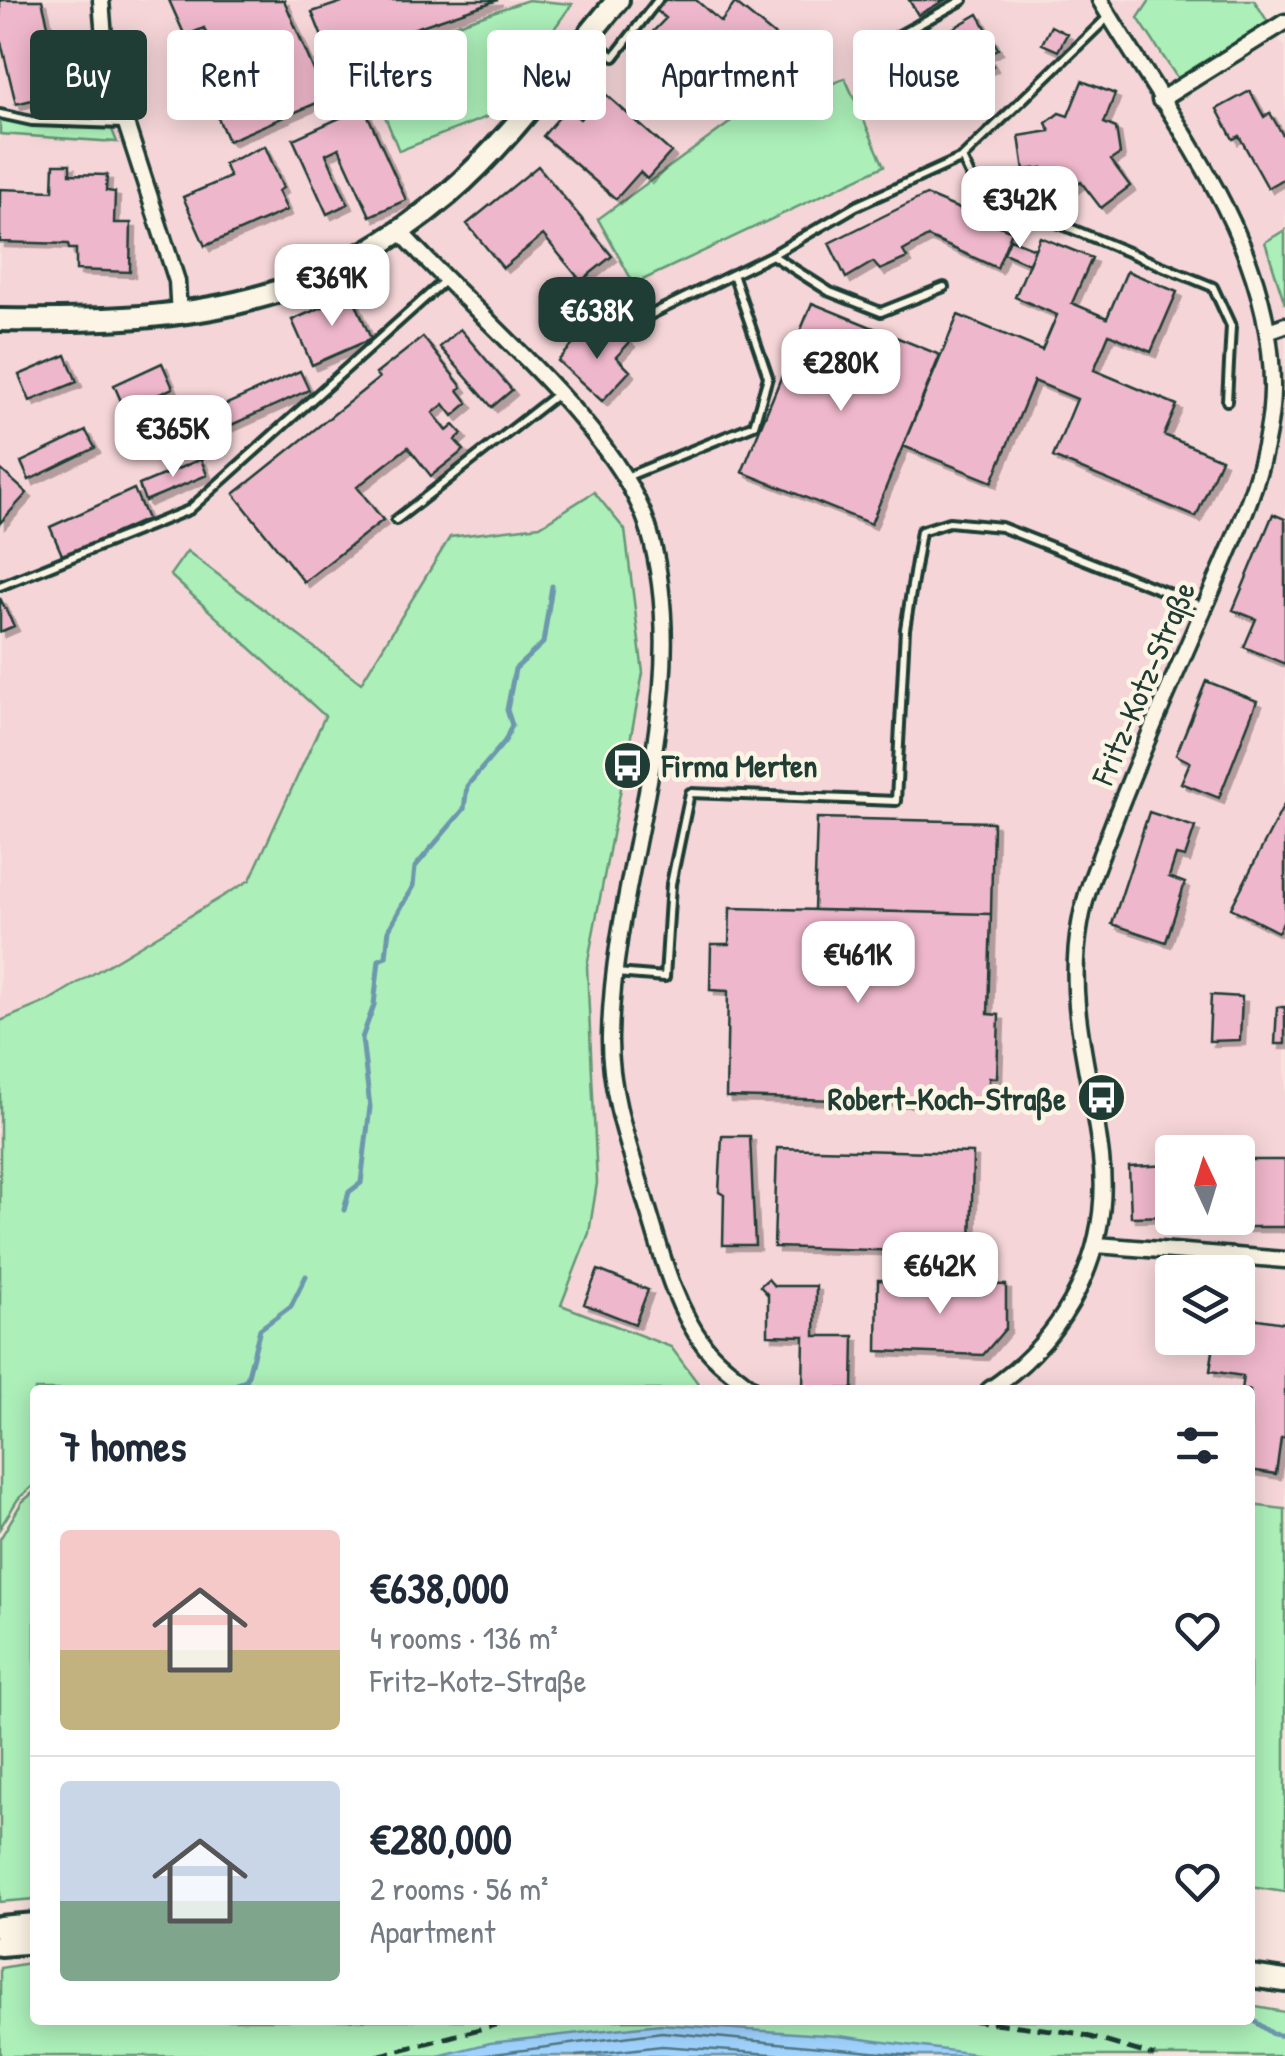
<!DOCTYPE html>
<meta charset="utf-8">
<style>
:root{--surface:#fff;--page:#f6f6f7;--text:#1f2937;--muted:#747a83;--line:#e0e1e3;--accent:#1f3d34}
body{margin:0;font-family:"Patrick Hand",sans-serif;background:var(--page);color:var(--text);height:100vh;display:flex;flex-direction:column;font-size:38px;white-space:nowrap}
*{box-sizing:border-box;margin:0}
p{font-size:32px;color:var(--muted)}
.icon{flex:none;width:55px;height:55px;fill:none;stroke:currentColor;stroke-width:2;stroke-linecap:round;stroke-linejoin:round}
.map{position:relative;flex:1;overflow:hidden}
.panel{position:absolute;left:30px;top:1385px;width:1225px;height:640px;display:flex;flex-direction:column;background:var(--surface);border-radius:10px;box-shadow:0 5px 25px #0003}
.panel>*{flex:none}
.banner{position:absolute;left:30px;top:30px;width:1225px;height:90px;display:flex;gap:20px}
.needle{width:65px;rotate:356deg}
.buttons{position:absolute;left:1155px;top:1135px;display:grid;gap:20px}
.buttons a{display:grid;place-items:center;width:100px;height:100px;border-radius:10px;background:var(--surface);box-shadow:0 5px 25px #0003;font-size:50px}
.price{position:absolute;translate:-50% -85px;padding:0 22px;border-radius:20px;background:#fff;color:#222;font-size:32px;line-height:65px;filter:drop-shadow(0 2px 5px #0008)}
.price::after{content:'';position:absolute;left:50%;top:60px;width:30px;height:22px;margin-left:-15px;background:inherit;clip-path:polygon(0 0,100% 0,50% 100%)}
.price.current{background:var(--accent);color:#fff}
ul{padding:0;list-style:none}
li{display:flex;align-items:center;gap:30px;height:250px;padding:0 30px}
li+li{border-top:2px solid var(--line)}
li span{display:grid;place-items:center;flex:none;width:280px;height:200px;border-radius:10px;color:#555}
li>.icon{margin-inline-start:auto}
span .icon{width:120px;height:120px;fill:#fffc;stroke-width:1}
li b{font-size:42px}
h2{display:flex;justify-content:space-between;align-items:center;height:120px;padding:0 30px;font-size:42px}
.pill{padding:0 35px;border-radius:10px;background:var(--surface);box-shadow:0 5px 25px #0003;font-size:35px;line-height:90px}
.pill.current{background:var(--accent);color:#fff}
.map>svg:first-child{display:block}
.built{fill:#f5d5d8;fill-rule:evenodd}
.green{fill:#acefb9;stroke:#669676;stroke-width:2.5}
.water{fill:#a0d3fe;stroke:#6c97ad;stroke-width:2.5}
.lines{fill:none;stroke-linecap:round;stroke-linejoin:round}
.shore{stroke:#537985;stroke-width:2.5}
.stream{stroke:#6c97ad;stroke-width:5}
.building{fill:#efb7cb;stroke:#1f3d34;stroke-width:2.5;filter:url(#shadow)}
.lane-casing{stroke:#1f3d34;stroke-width:14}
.street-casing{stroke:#1f3d34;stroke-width:21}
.secondary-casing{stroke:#1f3d34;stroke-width:28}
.primary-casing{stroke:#1f3d34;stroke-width:28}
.lane{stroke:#fcf5e5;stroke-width:6}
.street{stroke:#fcf5e5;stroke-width:14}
.secondary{stroke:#fcf5e5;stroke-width:20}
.primary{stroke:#fcf5e5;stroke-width:20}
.rail{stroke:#1f3d34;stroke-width:5;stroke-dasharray:15 8;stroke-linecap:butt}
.labels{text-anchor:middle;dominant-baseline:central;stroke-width:9;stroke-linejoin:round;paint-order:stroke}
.street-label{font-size:32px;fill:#1f3d34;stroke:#fcf5e5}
.poi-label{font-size:32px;font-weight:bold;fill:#1f3d34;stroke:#fcf5e5;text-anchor:start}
</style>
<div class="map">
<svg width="1285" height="2056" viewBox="0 0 1285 2056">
<defs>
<filter id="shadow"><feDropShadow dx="5" dy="5" stdDeviation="0" flood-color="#0004"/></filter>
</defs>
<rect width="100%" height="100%" fill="#f8e2dd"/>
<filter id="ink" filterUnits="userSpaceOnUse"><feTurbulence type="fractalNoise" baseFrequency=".01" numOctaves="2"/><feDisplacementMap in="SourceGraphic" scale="20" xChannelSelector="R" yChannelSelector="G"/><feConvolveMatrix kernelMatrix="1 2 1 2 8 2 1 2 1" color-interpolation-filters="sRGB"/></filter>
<g filter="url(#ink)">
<path class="built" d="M0 0H1150L1138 19 1185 89 1276 36 1285 47V230L1265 242 1285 304V1509L1250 1505V1390H703L671 1347 561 1305 589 1233 597 1183 587 966 643 673 595 492 540 526 450 537 361 683 187 551 171 576 326 715 250 880 46 1002 0 1021ZM1172 1152H1238V1218H1172ZM1172 1272H1238V1338H1172Z"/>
<path class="green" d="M528 0 572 4 492 115 399 151 361 57Z
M1150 0H1254L1268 22 1178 79 1138 18Z
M789 60 803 97 845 78 884 166 634 284 598 219 728 124Z
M0 117 111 127 117 142 0 134Z
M1285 230V304L1265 242Z
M594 492 625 530 643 673 587 966 597 1183 589 1233 561 1305 671 1347 703 1390H35V1484L18 1499 0 1528V1021L46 1002 250 880 325 716 170 575 187 551 361 683 450 537 540 526Z
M35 1491V1899L0 1902V1539L22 1502Z
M1250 1505 1285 1509V1892L1250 1887Z
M35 1962V2020H1250V2006L1285 2012V2056H0V1968Z"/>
<path class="water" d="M660 2024 839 2036 991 2056H438L490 2043Z"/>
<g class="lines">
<path class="shore" d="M478 2056 662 2032 914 2056
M576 2056 662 2046 800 2056"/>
<path class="stream" d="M344 1210 349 1192 361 1183 370 1107 362 1038 374 1005 379 960 386 957 389 929 413 886 415 867 464 809 467 786 505 741 512 725 507 710 515 669 543 643 552 586
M226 1390 247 1379 260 1329 291 1306 306 1276
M1250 2018 1273 2034 1285 2036
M1198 2020H1211
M253 2055V2056"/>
</g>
<path class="building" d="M0 0H42L64 92 16 104 0 38Z
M169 0H284L326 99 228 141 198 72 219 63 204 28 185 36Z
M348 0H498L330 57 312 12Z
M665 0H696L721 22 735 3 779 39 723 108 641 44 666 18 656 10Z
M909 0H945L918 15Z
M978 14 998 49 987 55 993 66 914 111 888 66Z
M1051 26 1067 34 1058 51 1042 44Z
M1082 81 1115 94 1104 123 1116 128 1120 154 1111 160 1130 186 1101 208 1081 182 1069 191 1043 180 1042 168 1024 170 1019 136 1050 131 1046 123 1059 113 1068 116Z
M1250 91 1264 117 1270 113 1285 139V178L1268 188 1239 136 1233 139 1217 109Z
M603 92 671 152 647 179 640 172 616 199 543 136 567 108 580 119Z
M364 107 406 200 370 216 339 148 326 154 348 204 327 214 293 139Z
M265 146 283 188 278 191 287 210 205 246 183 197 230 177 224 164Z
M54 164H70V174L107 175 106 191 115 192 114 223H131L130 272 76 270V249H69L68 244 0 242V189L53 191Z
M538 166 612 256 581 281 543 235 503 268 467 224Z
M926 195 1012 231 997 268 928 237 903 251 907 258 880 270 873 262 846 278 829 243Z
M1040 237 1092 258 1072 303 1107 318 1127 271 1177 292 1151 352 1109 334 1094 370 1177 405 1164 435 1221 459 1196 517 1053 457 1077 399 1034 381 992 482 903 446 958 315 1042 350 1057 315 1015 297Z
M1010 239 1035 249 1029 264 1004 253Z
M352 294 371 339 312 365 292 320Z
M812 303 940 355 871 524 742 472Z
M615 328 630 342 616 357 630 371 602 401 558 361 586 330 601 343Z
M460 329 512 390 492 407 440 347Z
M423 337 462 387 458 390 468 403 453 416 444 404 433 413 447 431 454 425 462 434 455 440 464 450 431 476 408 447 357 487 383 520 304 582 234 494 379 378 376 374Z
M66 355 77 382 30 401 19 375Z
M162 363 173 388 125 410 114 385Z
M300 371 309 390 229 426 220 407Z
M86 431 95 448 29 480 21 462Z
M201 459 207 475 145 501 139 485Z
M0 469 27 493 0 523Z
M134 489 147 519 63 557 50 527Z
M1273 514 1285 519V664L1244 647 1256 619 1233 610Z
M0 598 14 626 0 632Z
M1206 681 1257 701 1219 798 1181 783 1190 762 1176 755Z
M1285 803V919L1278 932 1231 908Z
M1149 812 1195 827 1185 857 1176 855 1169 877 1185 883 1166 942 1112 924Z
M817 818 993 822 991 914 814 910Z
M730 908 991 914 988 1014 999 1015 997 1078H989V1104L726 1097 728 991 710 990 711 944H729Z
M1211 995 1242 997 1240 1040 1209 1041Z
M1277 1007H1285V1044H1275Z
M722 1136H750L755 1245H723L724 1195 719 1192Z
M777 1148 973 1153 971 1253 774 1247Z
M1238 1160H1285V1227H1235Z
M1172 1165V1216L1131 1217 1129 1167Z
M598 1270 648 1290 635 1324 584 1304Z
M768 1279 774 1286H816L815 1336H854L853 1389 803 1388 804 1336 768 1335V1295L760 1286Z
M878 1280 1006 1285V1328L983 1355 877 1351Z
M1238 1316 1285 1323V1438H1281L1276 1474 1250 1470V1390H1241L1243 1376 1210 1371 1215 1338H1238Z"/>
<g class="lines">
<defs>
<path id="lane" d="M588 38 614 57 658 0
M876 48 963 0
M0 114 32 121 123 124
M962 158 977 190 1213 287 1231 326 1227 401
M772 255 830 292 881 312 944 287
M644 318 772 255 856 206 962 158 1107 18
M626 477 754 425 768 377 733 274
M396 520 556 395
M0 586 189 510 444 281
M616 973 665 977 671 884 690 793 896 801 905 629 921 531 949 522 1001 527 1204 607"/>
<path id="street" d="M101 0 106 62 177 281 179 316
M1160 100 1285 22
M400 231C471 312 620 430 649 530 697 698 613 867 610 1037 609 1094 631 1152 647 1206 661 1251 674 1306 704 1345 716 1362 738 1376 754 1390
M1268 331 1285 325
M1097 1245 1285 1260
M989 1390C1066 1338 1112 1252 1101 1157 1092 1077 1065 1006 1080 924 1086 887 1103 851 1116 816 1148 734 1185 653 1220 572 1245 515 1271 453 1272 390 1274 242 1171 121 1100 0"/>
<path id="secondary" d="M0 320C176 322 307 314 448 194 512 139 563 64 618 0"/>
<path id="primary" d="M0 1927 35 1924
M0 1945 35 1942
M1250 1976 1285 1981"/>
</defs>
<use href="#lane" class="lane-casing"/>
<use href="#street" class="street-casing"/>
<use href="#secondary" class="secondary-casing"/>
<use href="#primary" class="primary-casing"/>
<use href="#lane" class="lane"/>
<use href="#street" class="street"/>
<use href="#secondary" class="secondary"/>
<use href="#primary" class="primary"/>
<path class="rail" d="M969 2020 1076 2033 1155 2056
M377 2056 514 2020"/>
</g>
</g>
<defs>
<symbol id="bus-disc" viewBox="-11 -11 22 22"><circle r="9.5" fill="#1f3d34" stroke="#fcf5e5"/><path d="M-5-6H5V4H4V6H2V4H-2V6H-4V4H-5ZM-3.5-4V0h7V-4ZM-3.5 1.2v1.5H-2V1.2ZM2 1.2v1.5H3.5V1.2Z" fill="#fff"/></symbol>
</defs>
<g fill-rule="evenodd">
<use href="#bus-disc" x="600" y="738" width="55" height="55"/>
<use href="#bus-disc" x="1074" y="1070" width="55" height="55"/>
</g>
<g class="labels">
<g class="street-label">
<text transform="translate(1143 683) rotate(-67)">Fritz-Kotz-Straße</text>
</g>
<g class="poi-label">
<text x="662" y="765">Firma Merten</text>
<text x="1066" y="1098" text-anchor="end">Robert-Koch-Straße</text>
</g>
</g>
</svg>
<div class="buttons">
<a><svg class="needle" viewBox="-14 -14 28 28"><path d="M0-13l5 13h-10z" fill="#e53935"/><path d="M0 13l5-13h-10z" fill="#747a83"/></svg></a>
<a><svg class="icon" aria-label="layers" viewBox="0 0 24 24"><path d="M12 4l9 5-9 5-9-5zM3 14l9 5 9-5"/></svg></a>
</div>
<b class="price" style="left:1020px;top:251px">€342K</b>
<b class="price" style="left:332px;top:329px">€369K</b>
<b class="price current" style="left:597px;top:362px">€638K</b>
<b class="price" style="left:841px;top:414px">€280K</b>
<b class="price" style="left:173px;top:480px">€365K</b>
<b class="price" style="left:858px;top:1006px">€461K</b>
<b class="price" style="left:940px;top:1317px">€642K</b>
<div class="banner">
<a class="pill current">Buy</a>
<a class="pill">Rent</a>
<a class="pill">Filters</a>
<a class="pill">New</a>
<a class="pill">Apartment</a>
<a class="pill">House</a>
</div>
<section class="panel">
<h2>7 homes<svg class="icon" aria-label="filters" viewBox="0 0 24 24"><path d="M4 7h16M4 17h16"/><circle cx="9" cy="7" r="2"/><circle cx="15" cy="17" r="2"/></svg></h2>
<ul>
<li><span style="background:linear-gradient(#f6c9c9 60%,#c2b280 0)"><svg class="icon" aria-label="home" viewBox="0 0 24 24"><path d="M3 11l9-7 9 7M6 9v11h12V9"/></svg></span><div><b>€638,000</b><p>4 rooms · 136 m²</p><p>Fritz-Kotz-Straße</p></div><svg class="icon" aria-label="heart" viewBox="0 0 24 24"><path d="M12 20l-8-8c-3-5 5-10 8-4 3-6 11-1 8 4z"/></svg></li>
<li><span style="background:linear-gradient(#c9d6e8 60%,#7fa58c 0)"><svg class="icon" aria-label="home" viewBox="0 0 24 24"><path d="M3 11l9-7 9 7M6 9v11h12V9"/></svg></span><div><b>€280,000</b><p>2 rooms · 56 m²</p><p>Apartment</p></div><svg class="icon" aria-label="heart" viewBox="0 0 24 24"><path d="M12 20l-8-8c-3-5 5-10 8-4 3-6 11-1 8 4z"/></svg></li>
</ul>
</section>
</div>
